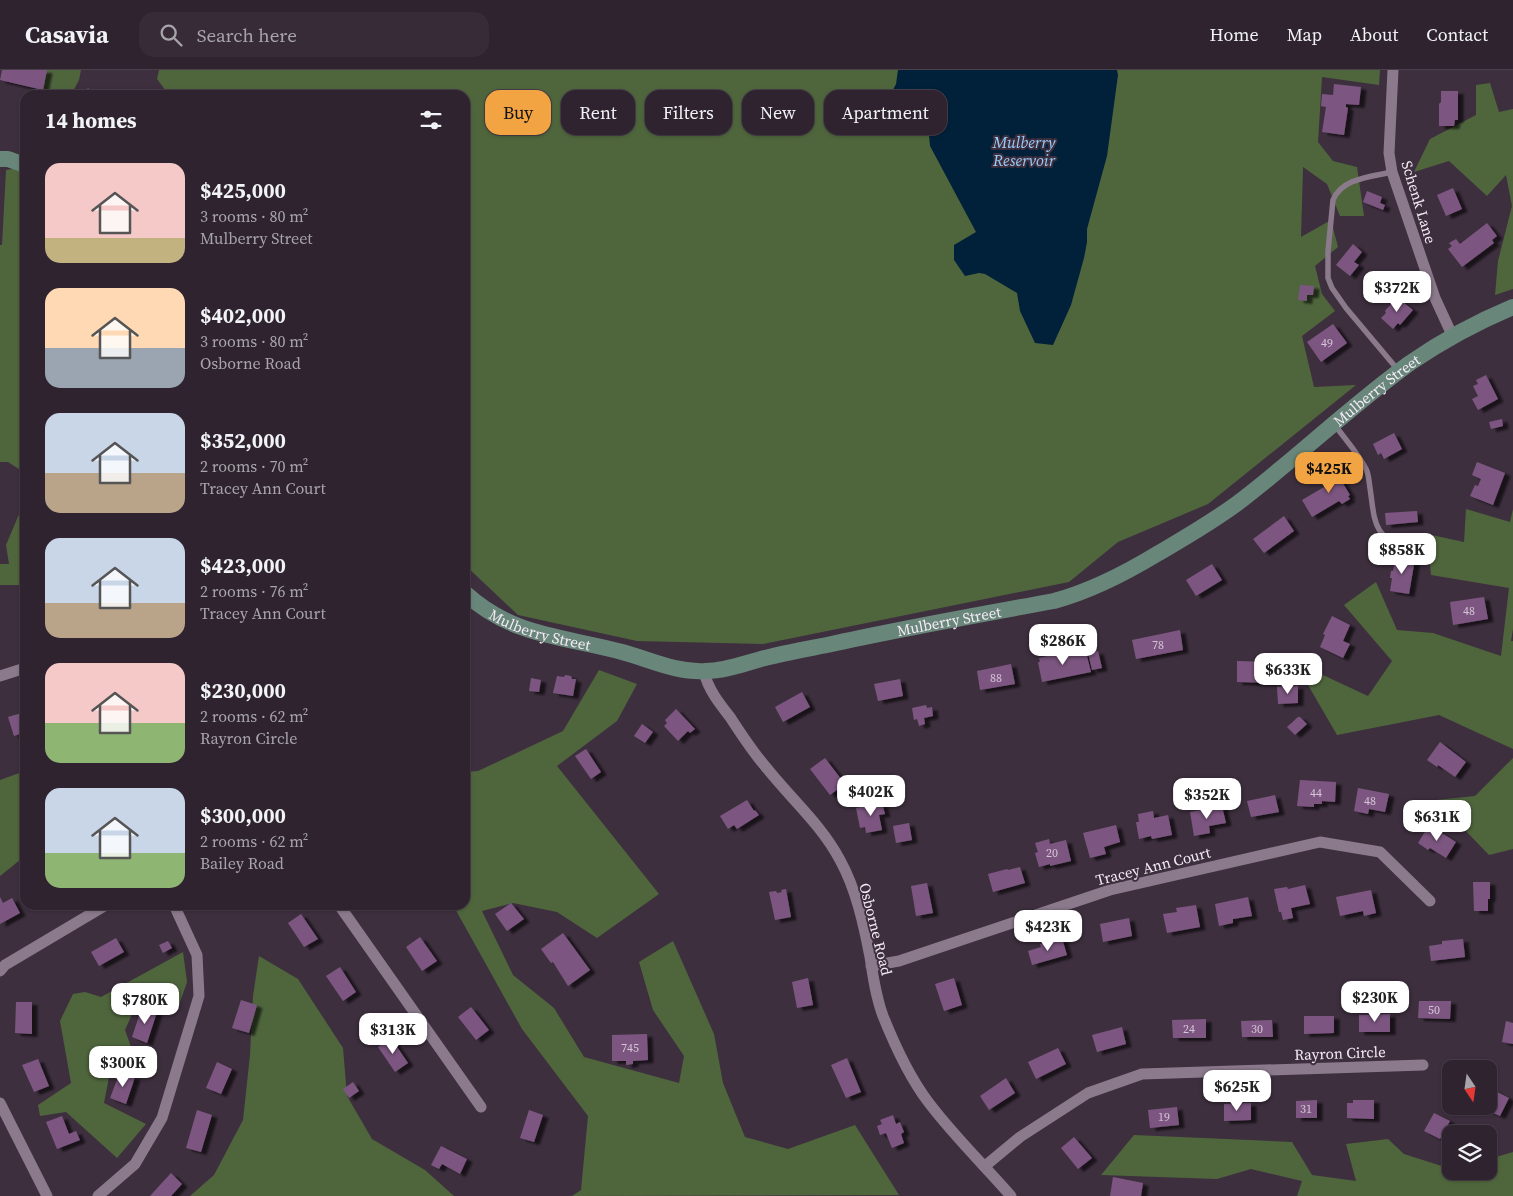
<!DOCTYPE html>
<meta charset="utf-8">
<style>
:root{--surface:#2e232f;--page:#362b37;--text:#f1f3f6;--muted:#a7a4aa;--line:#49404b;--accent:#f3a442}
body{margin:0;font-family:"Source Serif 4",serif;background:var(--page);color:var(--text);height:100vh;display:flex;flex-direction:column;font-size:19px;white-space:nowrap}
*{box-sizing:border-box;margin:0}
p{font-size:16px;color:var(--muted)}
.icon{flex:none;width:28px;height:28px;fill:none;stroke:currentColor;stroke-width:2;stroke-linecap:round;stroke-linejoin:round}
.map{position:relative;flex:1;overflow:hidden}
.side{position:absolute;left:20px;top:20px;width:450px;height:820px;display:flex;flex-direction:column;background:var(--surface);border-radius:15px;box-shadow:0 1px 4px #0004,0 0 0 1px var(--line)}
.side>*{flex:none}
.guide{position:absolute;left:485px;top:20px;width:475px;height:45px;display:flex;gap:10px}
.needle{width:32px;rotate:167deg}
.fabs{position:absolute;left:1442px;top:990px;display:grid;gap:10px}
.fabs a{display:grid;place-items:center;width:55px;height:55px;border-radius:10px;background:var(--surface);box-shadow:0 1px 4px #0004,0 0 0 1px var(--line);font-size:25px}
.price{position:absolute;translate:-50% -42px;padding:0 11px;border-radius:10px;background:#fff;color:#222;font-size:16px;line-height:32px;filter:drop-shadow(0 1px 2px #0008)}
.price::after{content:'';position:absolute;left:50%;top:30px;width:15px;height:11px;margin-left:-8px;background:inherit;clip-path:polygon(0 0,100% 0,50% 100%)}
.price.on{background:var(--accent);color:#111}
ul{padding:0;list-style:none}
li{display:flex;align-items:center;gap:15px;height:125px;padding:0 25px}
li span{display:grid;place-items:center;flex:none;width:140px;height:100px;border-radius:15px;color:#555}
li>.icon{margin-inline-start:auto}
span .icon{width:60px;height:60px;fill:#fffc;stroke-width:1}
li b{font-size:21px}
h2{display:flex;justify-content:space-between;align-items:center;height:60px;padding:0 25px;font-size:21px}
.chip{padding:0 18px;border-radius:15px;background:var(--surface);box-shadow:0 1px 4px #0004,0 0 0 1px var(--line);font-size:18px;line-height:45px}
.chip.on{background:var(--accent);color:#111}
header{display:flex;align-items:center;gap:30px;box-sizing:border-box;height:70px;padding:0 25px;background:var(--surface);border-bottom:1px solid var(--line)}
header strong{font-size:24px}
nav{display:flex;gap:28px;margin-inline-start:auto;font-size:18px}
.search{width:350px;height:45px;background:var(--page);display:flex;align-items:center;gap:12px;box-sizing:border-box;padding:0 18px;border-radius:15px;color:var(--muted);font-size:19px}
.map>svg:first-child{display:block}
.green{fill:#4f663d}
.water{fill:#01213a}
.building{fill:#7c5780;filter:url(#shadow)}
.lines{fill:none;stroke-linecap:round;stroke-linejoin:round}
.lane{stroke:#8b7a8c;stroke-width:5.5}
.street{stroke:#8b7a8c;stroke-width:11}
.secondary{stroke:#68877a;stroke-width:16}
.labels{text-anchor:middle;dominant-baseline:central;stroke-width:4;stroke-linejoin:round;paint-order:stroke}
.number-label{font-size:12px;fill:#d6c5d8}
.street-label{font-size:15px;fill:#f4eaf5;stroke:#3e2f3f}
.water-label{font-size:16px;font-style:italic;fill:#99ccfb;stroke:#3e2f3f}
</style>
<header>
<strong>Casavia</strong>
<div class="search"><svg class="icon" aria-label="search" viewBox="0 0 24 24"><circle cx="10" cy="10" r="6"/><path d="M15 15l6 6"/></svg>Search here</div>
<nav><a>Home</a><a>Map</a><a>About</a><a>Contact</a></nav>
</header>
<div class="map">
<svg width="1513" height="1126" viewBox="0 0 1513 1126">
<defs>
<filter id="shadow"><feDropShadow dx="5.5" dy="3" stdDeviation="1" flood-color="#0009"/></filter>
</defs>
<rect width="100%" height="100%" fill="#3e2f3f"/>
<path class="green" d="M46 0H81L79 10 71 25H33Z
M159 0H1380L1379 15 1322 7 1318 72 1333 91 1357 97 1364 146H1340L1327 114 1303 97 1301 167 1331 150 1338 177 1315 196 1322 224 1335 241 1302 266 1314 317 1356 315 1208 434 1118 472 1069 512 763 574 637 571 518 545 465 495V25H169L157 9Z
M1490 13 1499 42 1513 39V219L1495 225 1498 191 1512 136 1506 105 1487 126 1449 91 1414 102 1430 69 1476 45V15Z
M18 98 25 101V403L8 392H0V175H2L6 100Z
M25 430V515H0V494H9L6 475Z
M1466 439 1510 452 1513 439V559L1511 571H1513V679L1439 645 1337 665 1308 615 1323 605 1368 626 1392 591 1344 535 1376 512 1397 560 1433 563 1501 586 1509 518 1431 505 1427 464 1464 472Z
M599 600 637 614 617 651 557 696 659 824 597 868 557 842 513 833 482 841 513 905 554 938 584 987 679 1013 684 986 653 940 639 892 673 871 714 964 723 1013 745 1067 788 1079 855 1055 899 1125 572 1126 581 1120 588 1046 522 959 453 835H465V702L478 701 563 661Z
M1513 688V779L1489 785 1436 730 1475 726Z
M25 701V786L0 806V710Z
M183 882 187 912 178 938 137 933 125 960 136 991 111 997 104 1033 146 1054 117 1088 66 1042 40 1046 38 1035 71 1013 60 951 73 924 85 922 101 927Z
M259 886 298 909 343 978 347 1026 372 1069 425 1100 454 1126H190L214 1105 243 1050 250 985 253 926Z
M1134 1065 1292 1072 1312 1105 1356 1111 1346 1074 1388 1069 1404 1084 1451 1099V1101H1489V1089L1513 1082V1126H1297L1302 1111 1251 1099 1217 1109 1101 1105Z"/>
<path class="water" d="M898 0H1117L1118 5 1107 86 1087 159V172L1084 188 1071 235 1053 275 1035 273 1020 241 1017 223 985 204 979 203 965 206 954 190V175L976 162 930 76 927 43 910 47 880 45 896 14Z"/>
<path class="building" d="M2 0H47L43 20 0 10Z
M1334 14 1361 17 1359 35 1346 34V37L1348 38 1344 65 1322 62 1326 37 1321 36 1322 24 1333 25Z
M88 18 96 25H82Z
M1441 21H1458V50H1455L1454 56H1439V34L1441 32Z
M1453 118 1462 139 1446 146 1437 125Z
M1367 121 1382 127 1380 133 1385 135 1383 140 1363 132Z
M1487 153 1497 166 1492 170 1494 173 1462 197 1448 179 1452 176 1449 173 1456 169 1460 174Z
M1353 174 1362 182 1354 192 1359 195 1350 206 1336 195Z
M1300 215 1314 216 1313 225H1307V231L1298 230Z
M1397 227 1413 240 1400 255 1398 253 1393 259 1381 248 1386 243 1385 241Z
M1333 254 1347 273 1321 292 1307 272Z
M1486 305 1498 329 1478 340 1472 329 1478 326 1473 316 1478 314 1476 310Z
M1502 349 1503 356 1491 359 1489 352Z
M1394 363 1402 379 1384 389 1381 383 1378 385 1373 374Z
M1477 392 1505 403 1493 435 1470 426 1475 415 1478 416 1481 409 1472 405Z
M1349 394 1354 402 1341 410 1350 425 1348 426 1350 429 1342 434 1339 431 1312 447 1302 430 1341 407 1337 401Z
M1417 441 1418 452 1386 455 1385 443Z
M1284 446 1294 461 1264 483 1253 469Z
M1396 486 1415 489 1409 524 1390 521 1392 508H1390L1391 501H1393Z
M1212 494 1222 510 1196 526 1186 510Z
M1484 527 1488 549 1453 555 1450 532Z
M1332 546 1350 555 1343 571 1350 574 1343 588 1320 577 1325 565 1323 564Z
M1180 560 1183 580 1136 589 1132 570Z
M1098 581 1102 598 1092 600 1088 583Z
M1086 582 1091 602 1042 612 1038 592H1040L1039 588 1060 583 1061 587Z
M1237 591 1272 592 1271 613 1237 612Z
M1011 594 1015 614 980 620 977 601Z
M565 605 571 606 572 609H576L573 626 553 623 557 606 564 607Z
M531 608 541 610 539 622 529 621Z
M900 609 903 626 878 631 874 614Z
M1298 616V633L1278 634 1277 617Z
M802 622 810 637 783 652 775 637Z
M926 635 927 638 932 637 933 646 924 648 925 654 919 656 917 649 914 650 912 638Z
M676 639 695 659 690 663 688 661 678 671 664 656 667 653 665 650Z
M25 642V662L14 666 8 647Z
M1298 647H1300L1307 654 1295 665 1287 657Z
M642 654 653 662 645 673 634 666Z
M1440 672 1466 692 1455 707 1438 695 1437 697 1427 690Z
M586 679 601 702 591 709 575 686Z
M825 688 845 714 830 725 810 699Z
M1300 710 1336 712 1335 732 1322 731V734H1314V737L1297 736Z
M1358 718 1389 724 1385 742 1369 739 1368 744 1354 741Z
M1275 725 1279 742 1251 747 1247 731Z
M747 730 754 741 755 740 759 745 737 759 734 755 728 759 720 746Z
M882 733 885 744 879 745 882 760 866 763 865 757 860 758 856 738Z
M1222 736 1226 753 1209 756 1210 763 1194 766 1190 742Z
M1153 741 1154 748 1168 745 1172 765 1152 769 1151 766 1139 769 1136 752H1139L1138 744Z
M909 753 912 770 896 773 893 756Z
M1116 755 1120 772 1104 777 1106 784 1090 788 1083 763Z
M1429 755 1456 772 1446 788 1430 778 1428 780 1418 773Z
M1049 769 1050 774 1066 770 1071 791 1050 796V794L1039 797 1035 783 1038 782 1035 773Z
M1020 797 1025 813 993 822 988 804 1007 799 1008 800Z
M1473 812H1490V829H1488V841H1474Z
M927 813 933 843 916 846 911 816Z
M1305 815 1310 834 1291 838 1293 848 1283 850 1281 842H1279L1274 819 1287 817 1288 819Z
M786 819 791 847 775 850 769 822 776 821 777 823 782 822 781 820Z
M1371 820 1376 843 1364 846 1363 841 1340 846 1336 827Z
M0 827 3 833 12 828 20 843 0 854Z
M1248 827 1252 846 1233 849V853L1219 856 1215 834Z
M511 833 524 849 507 861 495 844Z
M1196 835 1200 857 1167 863 1163 844 1177 842 1176 838Z
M301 844 318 869 304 877 288 853Z
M1129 848 1132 866 1103 872 1100 854Z
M563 863 590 900 568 916 553 892 551 893 541 879Z
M420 867 437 891 422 901 406 877Z
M116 868 124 882 99 896 91 882Z
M1062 868 1067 885 1032 895 1028 881 1041 877 1040 874Z
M1463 869 1465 887 1431 891 1429 876 1442 874V871Z
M168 871 172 878 163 883 159 875Z
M340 897 356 922 343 931 326 906Z
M808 908 813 935 797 938 792 912Z
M954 908 962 935 944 941 935 914Z
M241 930 257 935 249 963 232 958Z
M1419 931H1451L1450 949 1418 948Z
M16 932H32V964L15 963Z
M142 937 157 942 147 973 132 967Z
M471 937 489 960 476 970 458 947Z
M1390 944V962H1359V945Z
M1304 946H1334V963L1304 964Z
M1206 949V968H1173L1172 950Z
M1272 950 1273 967H1242L1241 951Z
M1506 951 1513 953V974L1502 972Z
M1122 957 1126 974 1097 982 1092 965Z
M647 964 648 990 633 991V994L626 995V991H612V965Z
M391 968 408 993 395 1002 378 977Z
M1058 978 1066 994 1036 1009 1028 992Z
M847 988 861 1022 846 1028 831 995Z
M38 989 49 1016 34 1022 22 995Z
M217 992 232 999 221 1024 206 1018Z
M120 1002 135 1007 126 1034 110 1028Z
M1006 1008 1015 1023 989 1040 980 1026Z
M353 1012 359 1021 349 1028 343 1019Z
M1493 1020 1509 1028 1500 1046 1484 1039 1486 1036H1489V1030Z
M1317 1030V1048H1296V1031Z
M1353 1030H1374V1049L1347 1048V1033H1353Z
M1251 1033V1050L1224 1051V1034Z
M1177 1037 1179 1055 1150 1058 1148 1040Z
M197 1040 212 1045 201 1082 186 1078Z
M529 1040 543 1045 534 1072 520 1068Z
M1434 1043 1450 1051 1440 1069 1424 1061Z
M893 1045 896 1054 900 1052 904 1062 901 1064 904 1073 892 1078 886 1063 880 1065 877 1056 882 1054 880 1050Z
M62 1046 69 1064 76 1061 80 1070 57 1079 46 1052Z
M1074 1067 1092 1088 1078 1099 1061 1078Z
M441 1076 467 1089 460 1104 442 1094 439 1099 431 1095Z
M171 1103 182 1114 171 1126H150Z
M1113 1107 1143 1113 1141 1126H1110Z"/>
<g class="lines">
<path class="lane" d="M1392 102C1371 107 1342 108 1333 130L1328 181V208L1332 218 1346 238 1398 300
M1334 354C1345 369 1358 383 1366 399 1369 405 1369 412 1370 418 1375 451 1372 468 1409 478"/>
<path class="street" d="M1393 0 1389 83 1392 102 1435 228 1453 267
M704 602C708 619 719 633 730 647 741 664 752 681 765 696 790 728 821 754 840 790 856 819 864 855 870 887 873 907 876 927 883 946 895 976 909 1007 929 1033 954 1066 984 1095 1011 1126
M0 606 25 598
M339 835 481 1037
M871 896 899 891 1110 820 1320 772 1380 782 1430 831
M0 901 5 895 106 835
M0 1033 47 1126
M985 1096 1020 1067 1088 1023 1142 1004 1423 995
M98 1126 135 1094 162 1048 199 926 197 885 174 835"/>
<g class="secondary">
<path d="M0 89H8L25 95"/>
<path id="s1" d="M465 523C513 567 563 566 622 582 649 589 676 603 706 601 726 601 745 593 765 588 785 583 807 579 827 575 903 558 978 545 1054 531 1091 521 1124 504 1157 484 1186 467 1216 450 1243 429 1300 385 1352 335 1410 293 1442 271 1477 252 1513 237"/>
</g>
</g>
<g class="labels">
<g class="number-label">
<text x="1327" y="273">49</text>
<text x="1469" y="541">48</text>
<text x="1158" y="575">78</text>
<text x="996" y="608">88</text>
<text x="1316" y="723">44</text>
<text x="1370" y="731">48</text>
<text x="1052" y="783">20</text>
<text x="1434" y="940">50</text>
<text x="1189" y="959">24</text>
<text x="1257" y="959">30</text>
<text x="630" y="978">745</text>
<text x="1306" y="1039">31</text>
<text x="1164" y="1047">19</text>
</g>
<g class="street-label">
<text transform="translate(1419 132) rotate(73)">Schenk Lane</text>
<text stroke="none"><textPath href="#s1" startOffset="1000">Mulberry Street</textPath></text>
<text stroke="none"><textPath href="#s1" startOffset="505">Mulberry Street</textPath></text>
<text stroke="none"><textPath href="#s1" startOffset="85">Mulberry Street</textPath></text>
<text transform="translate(1153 796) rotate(-14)">Tracey Ann Court</text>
<text transform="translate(876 859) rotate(76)">Osborne Road</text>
<text transform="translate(1340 983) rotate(-2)">Rayron Circle</text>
</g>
<g class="water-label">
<text x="1024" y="72">Mulberry<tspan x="1024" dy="18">Reservoir</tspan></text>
</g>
</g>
</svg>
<div class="fabs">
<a><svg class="needle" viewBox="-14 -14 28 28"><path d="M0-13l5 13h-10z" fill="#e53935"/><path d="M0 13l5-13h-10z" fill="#a7a4aa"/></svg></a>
<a><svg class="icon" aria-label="layers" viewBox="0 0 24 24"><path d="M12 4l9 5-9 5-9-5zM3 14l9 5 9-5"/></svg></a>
</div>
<b class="price" style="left:1397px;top:243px">$372K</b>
<b class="price on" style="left:1329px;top:424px">$425K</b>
<b class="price" style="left:1402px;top:505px">$858K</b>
<b class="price" style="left:1063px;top:596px">$286K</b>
<b class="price" style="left:1288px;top:625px">$633K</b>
<b class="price" style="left:871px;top:747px">$402K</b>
<b class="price" style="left:1207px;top:750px">$352K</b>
<b class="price" style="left:1437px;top:772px">$631K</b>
<b class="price" style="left:1048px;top:882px">$423K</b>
<b class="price" style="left:1375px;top:953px">$230K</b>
<b class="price" style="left:145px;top:955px">$780K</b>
<b class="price" style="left:393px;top:985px">$313K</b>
<b class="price" style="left:123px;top:1018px">$300K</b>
<b class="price" style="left:1237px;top:1042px">$625K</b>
<div class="guide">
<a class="chip on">Buy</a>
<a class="chip">Rent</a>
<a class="chip">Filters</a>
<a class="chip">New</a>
<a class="chip">Apartment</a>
</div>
<section class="side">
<h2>14 homes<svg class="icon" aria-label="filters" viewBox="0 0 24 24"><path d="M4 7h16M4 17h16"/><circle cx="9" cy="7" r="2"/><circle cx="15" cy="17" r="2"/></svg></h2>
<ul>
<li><span style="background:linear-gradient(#f6c9c9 75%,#c2b280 0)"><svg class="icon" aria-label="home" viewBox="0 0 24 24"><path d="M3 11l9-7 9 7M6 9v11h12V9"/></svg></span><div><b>$425,000</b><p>3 rooms · 80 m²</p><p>Mulberry Street</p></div></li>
<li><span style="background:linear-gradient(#ffd9b3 60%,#9aa5b1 0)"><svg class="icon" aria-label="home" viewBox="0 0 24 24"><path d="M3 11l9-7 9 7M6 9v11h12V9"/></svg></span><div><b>$402,000</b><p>3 rooms · 80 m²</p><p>Osborne Road</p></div></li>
<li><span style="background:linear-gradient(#c9d6e8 60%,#b9a48a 0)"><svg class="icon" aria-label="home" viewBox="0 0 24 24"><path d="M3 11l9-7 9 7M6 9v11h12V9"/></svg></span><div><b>$352,000</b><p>2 rooms · 70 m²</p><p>Tracey Ann Court</p></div></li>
<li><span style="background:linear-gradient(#c9d6e8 65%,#b9a48a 0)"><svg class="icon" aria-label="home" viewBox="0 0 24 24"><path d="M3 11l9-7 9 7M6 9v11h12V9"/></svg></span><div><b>$423,000</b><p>2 rooms · 76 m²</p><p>Tracey Ann Court</p></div></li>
<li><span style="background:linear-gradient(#f6c9c9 60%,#8fb573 0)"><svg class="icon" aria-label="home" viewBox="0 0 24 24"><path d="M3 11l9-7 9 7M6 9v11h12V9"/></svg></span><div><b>$230,000</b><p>2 rooms · 62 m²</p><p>Rayron Circle</p></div></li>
<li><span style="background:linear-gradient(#c9d6e8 65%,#8fb573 0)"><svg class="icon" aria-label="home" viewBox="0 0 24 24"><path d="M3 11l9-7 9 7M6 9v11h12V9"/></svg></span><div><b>$300,000</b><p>2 rooms · 62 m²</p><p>Bailey Road</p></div></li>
</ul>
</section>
</div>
